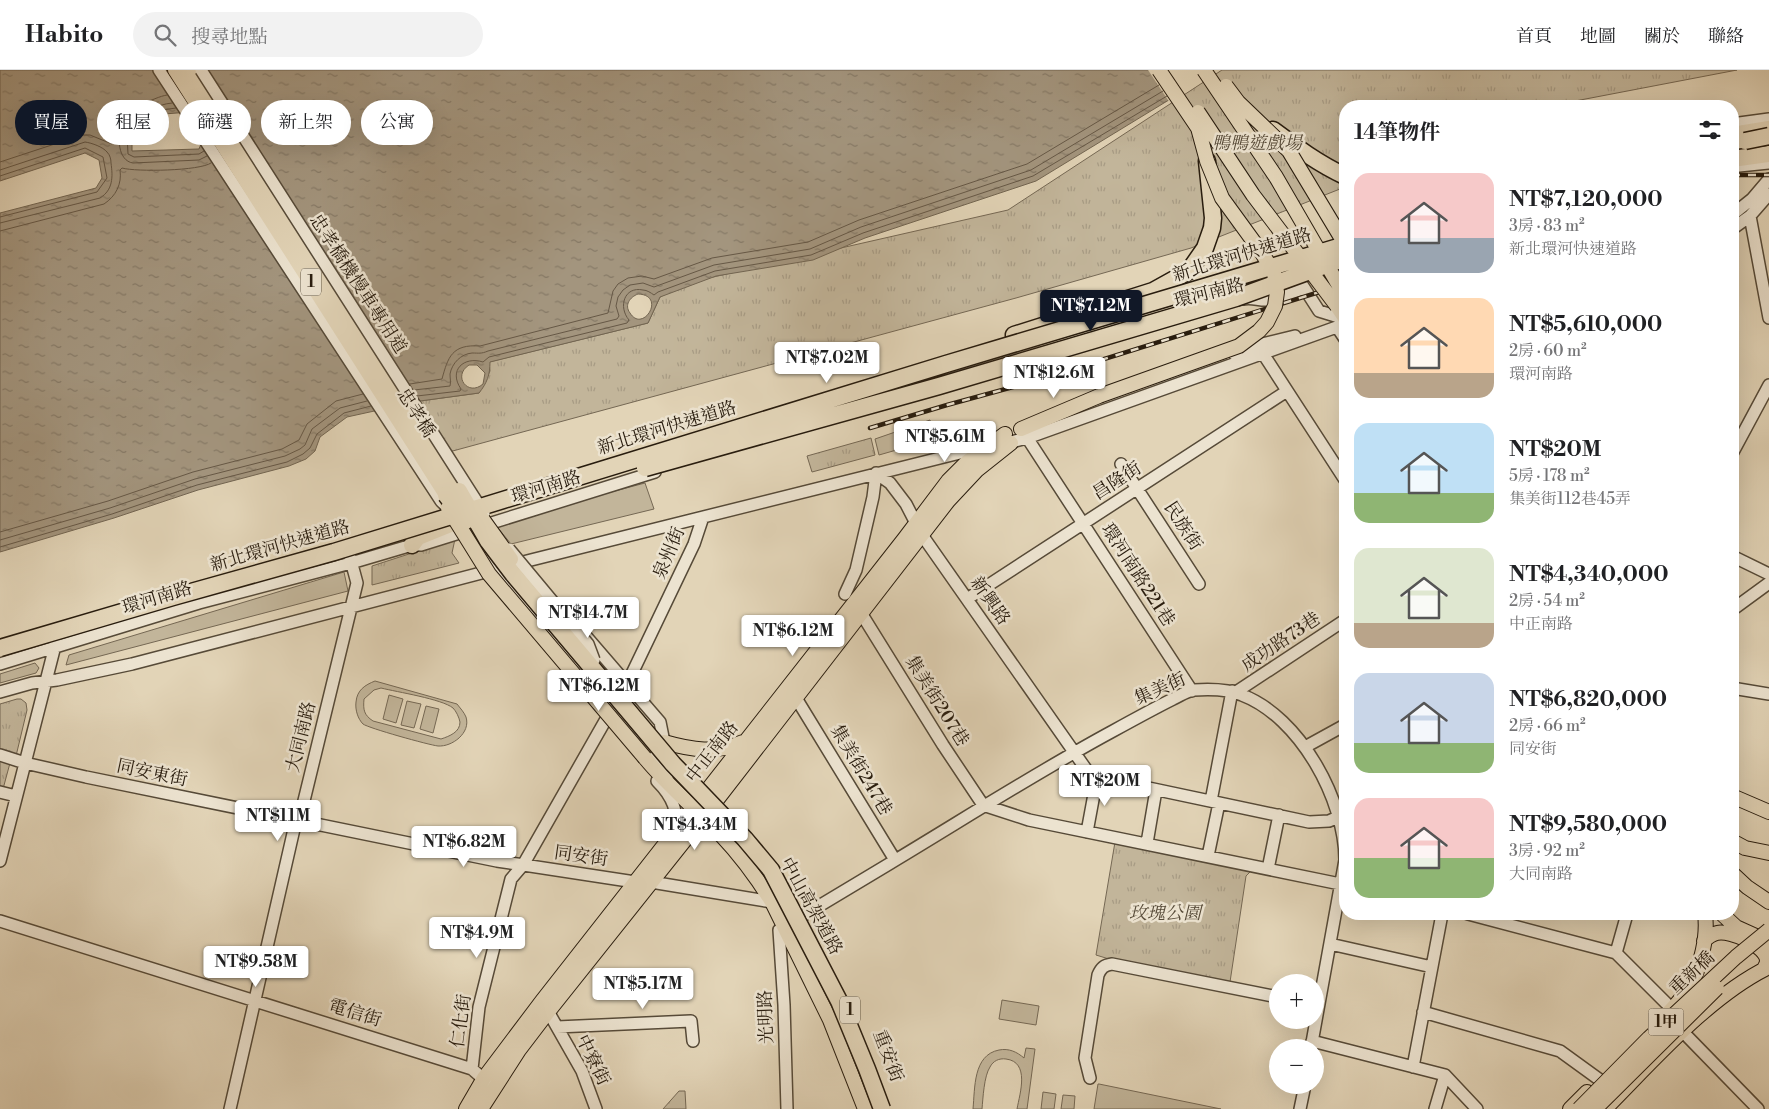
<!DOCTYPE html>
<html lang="zh-TW">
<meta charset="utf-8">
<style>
:root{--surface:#fff;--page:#f2f2f2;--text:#202124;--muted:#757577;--line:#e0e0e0;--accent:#111827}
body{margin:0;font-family:"Libre Bodoni","Noto Serif TC",serif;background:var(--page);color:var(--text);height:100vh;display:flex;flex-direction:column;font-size:19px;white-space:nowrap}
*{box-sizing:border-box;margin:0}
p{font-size:16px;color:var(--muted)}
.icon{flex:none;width:28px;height:28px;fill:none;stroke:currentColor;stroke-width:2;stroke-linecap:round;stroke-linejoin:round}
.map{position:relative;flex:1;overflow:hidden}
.sheet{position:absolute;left:1339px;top:30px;width:400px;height:820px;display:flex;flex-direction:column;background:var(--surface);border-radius:20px;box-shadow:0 5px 20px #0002}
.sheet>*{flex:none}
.hud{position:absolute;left:15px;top:30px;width:475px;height:45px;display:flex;gap:10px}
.tools{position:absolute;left:1269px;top:904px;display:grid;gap:10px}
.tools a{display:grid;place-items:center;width:55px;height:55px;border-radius:50%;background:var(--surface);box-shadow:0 5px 20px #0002;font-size:25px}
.price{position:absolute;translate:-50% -42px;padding:0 11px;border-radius:5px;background:#fff;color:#222;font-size:16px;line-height:32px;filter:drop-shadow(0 1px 2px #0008)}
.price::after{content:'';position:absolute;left:50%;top:30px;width:15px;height:11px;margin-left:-8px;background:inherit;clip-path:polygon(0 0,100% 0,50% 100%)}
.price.active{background:var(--accent);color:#fff}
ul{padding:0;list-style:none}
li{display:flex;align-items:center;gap:15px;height:125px;padding:0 15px}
li span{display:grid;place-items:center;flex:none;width:140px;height:100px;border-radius:15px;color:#555}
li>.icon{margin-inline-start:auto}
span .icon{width:60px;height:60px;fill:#fffc;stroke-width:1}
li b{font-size:21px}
h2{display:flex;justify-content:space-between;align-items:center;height:60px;padding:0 15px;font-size:21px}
.chip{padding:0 18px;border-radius:22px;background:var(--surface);box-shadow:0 5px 20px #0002;font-size:18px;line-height:45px}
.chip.active{background:var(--accent);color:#fff}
header{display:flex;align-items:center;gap:30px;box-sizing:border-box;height:70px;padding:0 25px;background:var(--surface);border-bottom:1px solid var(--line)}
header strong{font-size:24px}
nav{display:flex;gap:28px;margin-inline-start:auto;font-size:18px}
.search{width:350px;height:45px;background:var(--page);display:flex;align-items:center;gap:12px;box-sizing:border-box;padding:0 18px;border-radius:28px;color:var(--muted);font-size:19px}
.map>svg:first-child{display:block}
.grass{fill:#c2b59a;stroke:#756854;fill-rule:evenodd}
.park{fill:url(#park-tufts);stroke:#756854}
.water{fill:url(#water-ripples);stroke:#726551;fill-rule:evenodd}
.pier{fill:#e2d4b7}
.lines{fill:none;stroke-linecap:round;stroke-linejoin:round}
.shore{stroke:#665846;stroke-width:1}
.minor-casing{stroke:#564a38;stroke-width:14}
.major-casing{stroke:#281c0e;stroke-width:16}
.highway-casing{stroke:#281c0e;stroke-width:19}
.minor{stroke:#ece3d0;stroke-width:11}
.major{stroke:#e2d4b7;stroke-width:14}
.highway{stroke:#e2d4b7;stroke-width:16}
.rail-casing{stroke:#281c0e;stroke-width:4.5}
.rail{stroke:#ece3d0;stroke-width:2.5;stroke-dasharray:8;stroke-linecap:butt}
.minor-bridge-casing{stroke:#564a38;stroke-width:14;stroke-linecap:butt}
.major-bridge-casing{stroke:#281c0e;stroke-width:16;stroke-linecap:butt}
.highway-bridge-casing{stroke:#281c0e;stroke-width:19;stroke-linecap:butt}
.minor-bridge{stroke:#ece3d0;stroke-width:11}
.major-bridge{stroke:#e2d4b7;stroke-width:14}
.highway-bridge{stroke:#e2d4b7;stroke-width:16}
.labels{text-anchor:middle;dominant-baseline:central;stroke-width:5;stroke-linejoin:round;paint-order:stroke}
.shield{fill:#ece3d0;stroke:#635848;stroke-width:1}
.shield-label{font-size:16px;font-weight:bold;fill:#281c0e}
.park-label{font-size:18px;font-style:italic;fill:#564a38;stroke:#ece3d0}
.street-label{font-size:18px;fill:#281c0e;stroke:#ece3d0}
</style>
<header>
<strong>Habito</strong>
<div class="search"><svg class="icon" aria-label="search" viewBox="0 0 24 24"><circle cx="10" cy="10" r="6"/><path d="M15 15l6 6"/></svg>搜尋地點</div>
<nav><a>首頁</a><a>地圖</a><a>關於</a><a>聯絡</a></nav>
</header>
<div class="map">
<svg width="1769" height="1039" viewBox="0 0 1769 1039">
<defs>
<pattern id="park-tufts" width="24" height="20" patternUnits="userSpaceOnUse" patternTransform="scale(1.25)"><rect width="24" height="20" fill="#c2b59a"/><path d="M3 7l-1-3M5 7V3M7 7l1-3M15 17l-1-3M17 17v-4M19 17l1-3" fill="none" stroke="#a79b84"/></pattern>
<pattern id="water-ripples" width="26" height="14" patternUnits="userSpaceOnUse" patternTransform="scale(1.25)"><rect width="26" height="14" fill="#a3957e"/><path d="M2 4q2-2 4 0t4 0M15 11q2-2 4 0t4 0" fill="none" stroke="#857966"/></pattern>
</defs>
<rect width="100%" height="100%" fill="#e2d4b7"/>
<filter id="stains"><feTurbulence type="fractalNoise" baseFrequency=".004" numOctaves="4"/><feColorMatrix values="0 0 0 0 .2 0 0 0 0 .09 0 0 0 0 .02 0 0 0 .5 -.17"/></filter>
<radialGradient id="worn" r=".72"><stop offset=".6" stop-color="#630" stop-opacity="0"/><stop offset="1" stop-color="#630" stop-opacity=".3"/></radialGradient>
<path class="grass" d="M930 350 935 369 879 385 875 369Z
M645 413 654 439 511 474 494 453Z
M344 502 348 521 66 595 69 585Z
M35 593 39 598 36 603 0 613V604Z
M375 611 457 634C460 638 464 642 466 647 471 663 452 677 438 676 429 675 368 658 363 654 358 649 355 640 356 632 357 620 365 615 375 611ZM381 618C397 622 442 629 453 638 456 641 459 647 460 652 460 662 450 666 441 669L373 651C364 645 363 640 364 629L374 620Z
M389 625 403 629 396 653 383 649Z
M407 631 421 634 414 658 401 655Z
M426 636 439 639 433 663 420 659Z
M1002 930 1039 936 1036 955 999 949Z
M1026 978 1035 979 1027 1039H1017C1020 1023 1030 992 1006 989 999 988 993 991 990 997 984 1006 983 1028 982 1039H973C975 1018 973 985 999 980 1009 978 1017 982 1024 988Z
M1098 1014H1099L1221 1039H1094Z
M1043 1022 1056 1024 1054 1039H1041Z
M1063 1025 1075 1026 1074 1039H1061Z"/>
<path class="park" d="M1222 0H1737L1549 36H1345V117L1191 178 1016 228 449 382 420 331 479 323 490 301 489 292 648 253 660 227 687 213 1008 140Z
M871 368 875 385 812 402 807 386Z
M455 469 452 483 459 493 372 515V496Z
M17 629H21L26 633 27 640 16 686 0 681V634Z
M0 690 10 693 3 719H0Z
M1115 772 1251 801 1246 806 1230 912 1148 901 1096 885Z
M679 1021H685L686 1039H663Z"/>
<path class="water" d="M0 0H1218L1036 111 865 168 813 190 716 206 660 227 648 253 490 292C490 305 487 313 479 323L420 331 347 347 320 367 315 381 306 389 289 396 198 420 114 448 0 482V143L96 118 102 108 99 90 85 83 0 111ZM215 40 199 79 132 81V65L164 44ZM638 224C667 225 643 264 630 243 624 235 630 227 638 224ZM469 295H477L485 303 483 314C468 327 452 306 469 295Z"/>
<path class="pier" d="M1148 0H1220L1170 33Z"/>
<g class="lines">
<path class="shore" d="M172 33C157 34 134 46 124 57 116 66 118 91 133 93L199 90 207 86
M176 38 162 40 129 61 127 65 128 84 134 87 199 84 204 81
M0 92 82 65H90L112 74C114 68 112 61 116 55 123 43 154 27 167 25
M0 100 85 72C92 73 103 77 107 82 110 85 111 89 111 93 113 107 113 120 100 128L0 153
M0 106 85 78 103 87 107 108 97 122 0 147
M0 161 104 134C116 126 122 114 120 100L122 98C136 102 200 101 211 93
M410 314 442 309C448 287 452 274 480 276L608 243 613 221 618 214 628 208 642 206 654 209 712 188 808 172 859 150 1027 94 1159 15
M414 320 450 316C451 312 450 308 450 304 452 293 461 284 472 283 479 283 481 284 488 281L617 249 619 246 616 236 618 227 623 220 630 215 643 213 654 217 714 195 810 179 861 157 1031 100 1163 21
M417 326 460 321 461 319C448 300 464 286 483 292L489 287 627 253 629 250C618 237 624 216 643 220 647 220 651 223 654 225L658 222 715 201 811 185 863 163 1033 106 1167 26
M0 462 108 431 193 402 282 379 299 370 307 354 336 331 363 324
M0 470 110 438 195 409 285 386 300 379 305 375 312 359 340 338 367 331
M0 477 112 444 197 415 287 392 303 384 310 378 317 364 344 343 371 336"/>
<defs>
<path id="minor" d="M159 0 441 431 447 437
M1732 54 1769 49
M1739 96 1769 93
M1732 145 1752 129 1769 109
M1750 146 1769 248
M1732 159 1750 146 1769 124
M1301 213 1319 241 1345 249
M1244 229C1252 227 1260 231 1268 230 1281 228 1293 223 1304 218
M1337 257 1345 269
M1260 279 1345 410
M1234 284 1258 275 1295 266
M1024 363 1192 621
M1003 374 1027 368 1345 254
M1732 384 1769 315
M1121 394 1199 514
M473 454 479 476 496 500 654 685 667 707
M1732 486 1769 504
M845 524 856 500 873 427 876 403 890 413 906 434 922 465 1088 702 1092 706 1309 752 1329 751 1338 747
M967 529 1287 321
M1732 540 1769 513
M861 543 943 675 983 735 1029 750 1345 815
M585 565 660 652 664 672
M0 594 199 533 351 493 412 475H421L655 402
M627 614 694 474 703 447
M1732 618 1769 624
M0 622 32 613 57 610 132 594 531 490 988 376
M1236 622 1345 550
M796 628 895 790
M1305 677 1345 655
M0 685 25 693 86 707 497 791 635 812H651L772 832
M657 711C672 726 681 743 672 764
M0 722 16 726
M1211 731 1232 621
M1087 762 1097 708
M1147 773 1156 720
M1208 786 1219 733
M0 791 56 572
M1268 799 1279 745
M1468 844 1616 883 1672 939
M0 851 472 999 488 1013
M1330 874 1432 897
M1616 883 1627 844
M545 936 582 1001 596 1039
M1423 942 1560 981 1600 1010
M557 957 691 951 693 971
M1683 962 1758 1039
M1312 971 1445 1005 1477 1039
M1413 997 1442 844
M472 999 479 937 511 809 523 795 605 651
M1090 1008 1085 988 1098 905C1101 898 1104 895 1112 894L1278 927
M230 1039 294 759 301 743 357 513 350 487
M787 1039 784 935 779 860C816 838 853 816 889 794 964 749 1037 702 1113 661 1133 650 1153 639 1173 629 1180 626 1186 621 1194 620 1209 619 1228 619 1242 625 1300 647 1345 730 1345 790L1311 978
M1300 1039 1305 1015
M1435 1039 1445 1005"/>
<path id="major" d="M175 0 446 425 447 435
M190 0 459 421
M1337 236 1345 248
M1021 359 1099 326
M664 672C692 680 716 684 743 672
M645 688C668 716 696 739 721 765 741 786 757 808 772 832L830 950 865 1039
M1732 726 1769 742
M1732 771 1745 778 1769 783
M1732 803 1747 817 1769 832
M1722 844 1736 857 1769 872
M1704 871C1708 867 1712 864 1717 863 1731 860 1767 876 1767 891 1767 893 1765 897 1764 899
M1665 946C1674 937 1684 927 1690 916 1701 896 1708 866 1705 844
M466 1039 484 1008 542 931 905 468 948 411 967 392 1005 364
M481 1039 519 980 548 942 716 731 948 431 977 400 1011 373
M1570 1039 1587 1022
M1605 1039C1652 992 1709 926 1769 897"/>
<path id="highway" d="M1273 60C1296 77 1319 94 1345 106
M1732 65 1769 59
M1732 89 1769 84
M1014 265 1153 221 1189 201 1205 178 1212 158 1213 148 1207 91
M412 475 418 467 470 446"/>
</defs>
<use href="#minor" class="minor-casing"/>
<use href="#major" class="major-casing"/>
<use href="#highway" class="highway-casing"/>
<use href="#minor" class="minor"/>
<use href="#major" class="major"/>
<use href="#highway" class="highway"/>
<defs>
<path id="rail" d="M1732 105H1769
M870 358 947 335 1024 314 1345 214"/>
</defs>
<use href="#rail" class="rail-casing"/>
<use href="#rail" class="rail"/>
<defs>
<path id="minor-bridge" d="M201 0 484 443
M509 479 588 574 594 590"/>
<path id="major-bridge" d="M1204 0 1276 107 1345 226
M1226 16 1238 32 1289 81 1345 174
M1198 42 1253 125 1337 236
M1099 326 1239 276 1259 261 1267 252 1275 236 1277 222 1274 203 1262 183 1222 128 1207 91 1198 58 1159 0
M448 438 489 504 645 688
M481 447 511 489
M1579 1039 1649 968 1736 887 1769 860
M1595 1039 1717 918"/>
<path id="highway-bridge" d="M1745 71 1769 66
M645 398 939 316 1236 228 1343 189
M459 421 488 471 513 504 673 694 745 769 771 800 839 931 867 999 882 1039
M446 425 466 451
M0 578 173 527 334 482 946 294 1345 175"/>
</defs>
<use href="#minor-bridge" class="minor-bridge-casing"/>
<use href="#major-bridge" class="major-bridge-casing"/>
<use href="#highway-bridge" class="highway-bridge-casing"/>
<use href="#minor-bridge" class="minor-bridge"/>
<use href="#major-bridge" class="major-bridge"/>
<use href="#highway-bridge" class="highway-bridge"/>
</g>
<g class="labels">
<g class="shield">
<rect x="301" y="198.5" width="20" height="27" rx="4"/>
<rect x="840" y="926.5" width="20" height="27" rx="4"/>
<rect x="1648.5" y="938.5" width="35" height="27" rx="4"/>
</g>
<g class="shield-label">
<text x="311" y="212">1</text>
<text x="850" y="940">1</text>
<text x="1666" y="952">1甲</text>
</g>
<g class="park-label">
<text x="1257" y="73">鴨鴨遊戲場</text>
<text x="1165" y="843">玫瑰公園</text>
</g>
<g class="street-label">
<text transform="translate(1242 185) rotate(-17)">新北環河快速道路</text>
<text transform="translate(358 214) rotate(57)">忠孝橋機慢車專用道</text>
<text transform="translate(1209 223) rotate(-14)">環河南路</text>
<text transform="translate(416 343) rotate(57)">忠孝橋</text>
<text transform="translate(667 358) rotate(-17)">新北環河快速道路</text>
<text transform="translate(1117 411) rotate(-33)">昌隆街</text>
<text transform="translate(546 417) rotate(-17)">環河南路</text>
<text transform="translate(1183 456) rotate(57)">民族街</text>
<text transform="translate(280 476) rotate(-16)">新北環河快速道路</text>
<text transform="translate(669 483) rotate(-67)">泉州街</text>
<text transform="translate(1138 505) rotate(57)">環河南路221巷</text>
<text transform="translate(157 528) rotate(-17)">環河南路</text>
<text transform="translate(990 531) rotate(55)">新興路</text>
<text transform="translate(1281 572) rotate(-34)">成功路73巷</text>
<text transform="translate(1160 619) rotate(-24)">集美街</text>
<text transform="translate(937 631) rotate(58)">集美街207巷</text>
<text transform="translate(301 667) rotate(-76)">大同南路</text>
<text transform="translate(712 682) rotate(-52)">中正南路</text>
<text transform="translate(861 700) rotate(59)">集美街247巷</text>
<text transform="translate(152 703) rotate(12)">同安東街</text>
<text transform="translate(581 786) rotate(8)">同安街</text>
<text transform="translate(811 836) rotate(61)">中山高架道路</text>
<text transform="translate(1692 903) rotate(-43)">重新橋</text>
<text transform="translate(355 943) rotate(17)">電信街</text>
<text transform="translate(766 947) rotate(-92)">光明路</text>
<text transform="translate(461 951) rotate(-82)">仁化街</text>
<text transform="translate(888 986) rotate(69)">重安街</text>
<text transform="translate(593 990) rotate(64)">中寮街</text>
</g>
</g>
<rect width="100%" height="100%" filter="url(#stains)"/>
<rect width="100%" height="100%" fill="url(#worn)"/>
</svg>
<div class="tools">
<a>+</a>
<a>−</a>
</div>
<b class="price active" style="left:1091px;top:262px">NT$7.12M</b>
<b class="price" style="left:827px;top:314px">NT$7.02M</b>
<b class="price" style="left:1054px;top:329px">NT$12.6M</b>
<b class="price" style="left:945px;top:393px">NT$5.61M</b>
<b class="price" style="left:588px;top:569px">NT$14.7M</b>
<b class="price" style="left:793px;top:587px">NT$6.12M</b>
<b class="price" style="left:599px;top:642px">NT$6.12M</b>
<b class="price" style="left:1105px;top:737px">NT$20M</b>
<b class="price" style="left:278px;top:772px">NT$11M</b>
<b class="price" style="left:695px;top:781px">NT$4.34M</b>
<b class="price" style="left:464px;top:798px">NT$6.82M</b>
<b class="price" style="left:477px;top:889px">NT$4.9M</b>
<b class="price" style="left:256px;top:918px">NT$9.58M</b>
<b class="price" style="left:643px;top:940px">NT$5.17M</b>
<div class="hud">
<a class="chip active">買屋</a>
<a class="chip">租屋</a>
<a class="chip">篩選</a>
<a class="chip">新上架</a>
<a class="chip">公寓</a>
</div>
<section class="sheet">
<h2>14筆物件<svg class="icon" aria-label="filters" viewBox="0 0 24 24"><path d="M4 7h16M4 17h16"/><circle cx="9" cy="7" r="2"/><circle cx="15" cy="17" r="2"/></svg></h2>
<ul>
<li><span style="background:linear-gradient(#f6c9c9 65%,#9aa5b1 0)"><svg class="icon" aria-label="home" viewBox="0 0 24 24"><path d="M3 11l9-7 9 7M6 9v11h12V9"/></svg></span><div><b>NT$7,120,000</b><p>3房 · 83 m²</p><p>新北環河快速道路</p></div></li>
<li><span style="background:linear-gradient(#ffd9b3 75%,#b9a48a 0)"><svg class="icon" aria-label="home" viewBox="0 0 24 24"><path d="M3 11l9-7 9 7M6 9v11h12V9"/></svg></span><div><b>NT$5,610,000</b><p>2房 · 60 m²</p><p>環河南路</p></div></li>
<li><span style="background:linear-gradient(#bfe0f5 70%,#8fb573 0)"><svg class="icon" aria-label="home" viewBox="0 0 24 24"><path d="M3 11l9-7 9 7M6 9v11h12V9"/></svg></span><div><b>NT$20M</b><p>5房 · 178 m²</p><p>集美街112巷45弄</p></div></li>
<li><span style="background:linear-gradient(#dfe7d0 75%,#b9a48a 0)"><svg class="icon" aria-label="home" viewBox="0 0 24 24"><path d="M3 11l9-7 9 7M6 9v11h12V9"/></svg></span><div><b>NT$4,340,000</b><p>2房 · 54 m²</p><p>中正南路</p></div></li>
<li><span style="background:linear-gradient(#c9d6e8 70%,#8fb573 0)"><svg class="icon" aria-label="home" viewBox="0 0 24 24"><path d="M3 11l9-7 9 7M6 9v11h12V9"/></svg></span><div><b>NT$6,820,000</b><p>2房 · 66 m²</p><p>同安街</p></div></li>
<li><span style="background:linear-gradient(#f6c9c9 60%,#8fb573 0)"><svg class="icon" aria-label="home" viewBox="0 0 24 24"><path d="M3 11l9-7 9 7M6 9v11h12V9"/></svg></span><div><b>NT$9,580,000</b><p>3房 · 92 m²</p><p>大同南路</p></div></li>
</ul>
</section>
</div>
